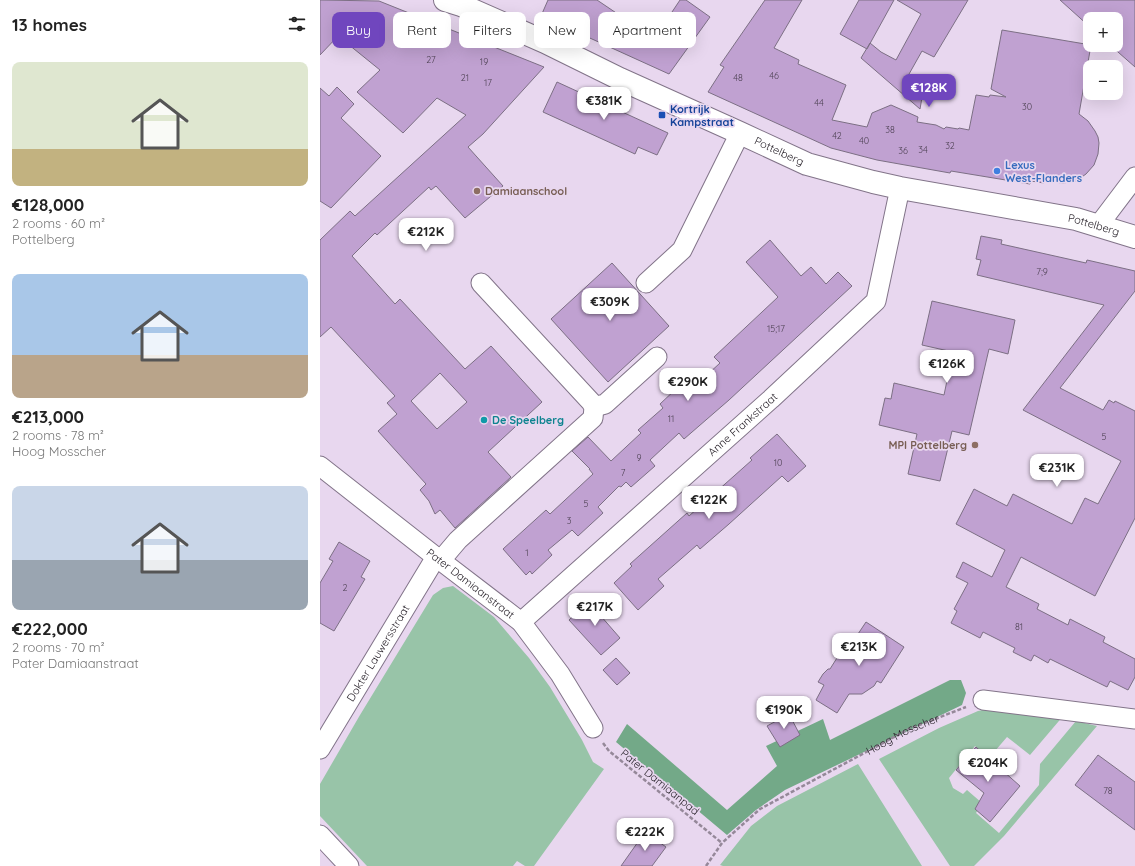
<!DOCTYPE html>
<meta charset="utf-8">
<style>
:root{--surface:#fff;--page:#f2f2f2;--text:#222;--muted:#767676;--accent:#7046be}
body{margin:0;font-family:Quicksand,sans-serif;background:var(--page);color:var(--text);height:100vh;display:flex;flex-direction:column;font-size:15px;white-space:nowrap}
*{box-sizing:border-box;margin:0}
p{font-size:13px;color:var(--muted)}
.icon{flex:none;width:22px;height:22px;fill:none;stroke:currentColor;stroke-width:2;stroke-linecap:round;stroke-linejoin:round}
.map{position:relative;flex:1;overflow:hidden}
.side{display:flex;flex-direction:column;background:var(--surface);width:320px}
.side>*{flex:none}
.top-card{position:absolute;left:12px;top:12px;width:380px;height:36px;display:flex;gap:8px}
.controls{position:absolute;left:763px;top:12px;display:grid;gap:8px}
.controls a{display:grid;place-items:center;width:40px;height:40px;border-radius:8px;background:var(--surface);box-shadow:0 4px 16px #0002;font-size:20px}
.price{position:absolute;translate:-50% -34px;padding:0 9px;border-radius:8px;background:#fff;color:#222;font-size:13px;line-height:26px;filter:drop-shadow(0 1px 2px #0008)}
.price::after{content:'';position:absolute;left:50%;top:24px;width:12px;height:9px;margin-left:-6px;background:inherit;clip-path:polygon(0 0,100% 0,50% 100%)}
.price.on{background:var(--accent);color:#fff}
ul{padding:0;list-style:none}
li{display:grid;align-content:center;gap:8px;height:212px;padding:0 12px}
li span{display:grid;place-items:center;height:124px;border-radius:8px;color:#555}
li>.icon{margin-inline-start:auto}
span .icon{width:72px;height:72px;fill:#fffc;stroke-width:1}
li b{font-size:17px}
h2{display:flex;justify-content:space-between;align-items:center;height:48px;padding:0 12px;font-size:17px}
.chip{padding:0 14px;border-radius:8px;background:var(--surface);box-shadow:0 4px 16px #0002;font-size:14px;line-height:36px}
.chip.on{background:var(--accent);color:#fff}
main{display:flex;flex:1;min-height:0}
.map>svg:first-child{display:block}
.green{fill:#98c4a8}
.forest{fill:#73a988}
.building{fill:#c0a1d1;stroke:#7c6f84;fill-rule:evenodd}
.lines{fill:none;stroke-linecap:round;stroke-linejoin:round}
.minor-casing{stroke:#827489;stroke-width:21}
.major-casing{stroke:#827489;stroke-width:24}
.path{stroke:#958899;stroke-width:2.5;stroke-dasharray:4 2;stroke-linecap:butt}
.minor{stroke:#fff;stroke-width:19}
.major{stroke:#fff;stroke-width:22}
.transit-dot{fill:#1a4fb4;stroke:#e8d7ef;stroke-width:1.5}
.shop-dot{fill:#3f7fe0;stroke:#e8d7ef;stroke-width:1.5}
.education-dot{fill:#8d6e63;stroke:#e8d7ef;stroke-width:1.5}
.culture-dot{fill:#0f9aa8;stroke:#e8d7ef;stroke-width:1.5}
.labels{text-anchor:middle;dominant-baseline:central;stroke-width:3.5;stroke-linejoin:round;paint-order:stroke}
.number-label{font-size:9px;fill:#4e4254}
.transit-label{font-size:11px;font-weight:bold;fill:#164399;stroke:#e8d7ef;text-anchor:start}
.street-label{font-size:11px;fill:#28222a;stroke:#e8d7ef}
.shop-label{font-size:11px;font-weight:bold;fill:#366cbe;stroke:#e8d7ef;text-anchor:start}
.education-label{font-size:11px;font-weight:bold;fill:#785e54;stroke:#e8d7ef;text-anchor:start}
.culture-label{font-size:11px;font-weight:bold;fill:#0d838f;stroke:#e8d7ef;text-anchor:start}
</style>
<main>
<section class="side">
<h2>13 homes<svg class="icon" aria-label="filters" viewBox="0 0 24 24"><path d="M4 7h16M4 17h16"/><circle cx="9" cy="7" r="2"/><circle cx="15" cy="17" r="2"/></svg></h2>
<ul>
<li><span style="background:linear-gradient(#dfe7d0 70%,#c2b280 0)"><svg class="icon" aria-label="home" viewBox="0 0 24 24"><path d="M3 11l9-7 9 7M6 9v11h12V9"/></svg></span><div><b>€128,000</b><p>2 rooms · 60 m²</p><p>Pottelberg</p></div></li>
<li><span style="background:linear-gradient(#a9c7e8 65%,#b9a48a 0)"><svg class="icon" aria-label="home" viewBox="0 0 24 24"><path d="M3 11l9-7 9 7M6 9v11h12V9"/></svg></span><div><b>€213,000</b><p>2 rooms · 78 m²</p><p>Hoog Mosscher</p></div></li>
<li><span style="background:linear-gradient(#c9d6e8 60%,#9aa5b1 0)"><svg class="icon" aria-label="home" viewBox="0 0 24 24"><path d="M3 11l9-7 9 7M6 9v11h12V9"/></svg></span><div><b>€222,000</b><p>2 rooms · 70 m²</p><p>Pater Damiaanstraat</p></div></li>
</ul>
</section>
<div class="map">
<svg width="815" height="866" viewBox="0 0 815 866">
<rect width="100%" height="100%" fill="#e8d7ef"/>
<path class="green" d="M133 586 174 617 209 658 230 687 262 740 273 762 284 769 214 866H205L197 861 193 866H47L0 816V784L40 715 113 595 123 588Z
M667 709 744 715 710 755 687 737 669 758 655 746 629 778 633 788 643 794 647 790 662 803 656 813 679 833 719 785 720 764 756 721 777 726 684 836 654 866H630L559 759 619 728 658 711Z
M538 764 602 866H403L400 865 431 826 457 806Z"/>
<path class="forest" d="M630 680H641L646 693 642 705 465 790 436 810 407 835 296 742 307 724 407 810 457 766 446 746 503 719 510 740Z"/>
<path class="building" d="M0 0 59 1 224 67 163 134 148 147 183 186 145 218 116 186 111 190 109 187 57 235 55 233 32 256 75 304 80 299 145 369 171 346 222 402 168 452 191 477 135 528 120 510 115 514 109 501 100 490 106 484 58 431 77 414 67 403 75 396 11 327 0 337V240L30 211 35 216 146 115 117 98 83 133 37 92 60 70 18 36 0 55ZM120 373 147 402 117 429 91 401Z
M228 0H277L320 29 321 28 336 36 360 0H366L390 17 349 74 261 34 267 22 257 32 221 16Z
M445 0H482L454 48 479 60 478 64 526 85 512 120 547 127 552 113 571 105 598 117 597 122 616 125 624 129 626 127 638 129 639 128 649 130 656 95 669 97 670 95 686 97 671 89 682 30 771 45 759 114 768 121 775 131 778 137 779 143 778 154 774 165 766 174 756 181 743 183 724 181V183L711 181 710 184 631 171 630 173 557 160 511 148 388 92 404 67 400 65Z
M539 0H574L547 49 520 34Z
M577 0H648L614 57 602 51 584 83 604 86 600 109 541 58 550 43 561 52 576 60 601 14Z
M740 0H815V67L790 45H796V19H770V27Z
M237 82 348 133 337 155 318 147 315 154 223 112Z
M17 87 34 104 21 118 61 156 11 208 0 201V88L9 96Z
M661 236 682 240 681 244 766 263 767 260 815 271V291L740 388 783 410 789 400 794 403 795 401 815 411V518L775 596 701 557 686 587 719 604 717 609 748 625 750 619 785 637 783 642 815 659V677L808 690 790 681 787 687 730 659 728 663 714 655 711 661 693 652 695 648 663 632 660 638 631 623 637 611 634 609 648 583 636 577 643 562 672 577 685 550 636 524 654 489 687 506 693 494 752 524 765 498 778 504 801 461 703 410 784 305 657 275 661 260 656 259Z
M450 240 481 276 491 267 506 284 518 272 532 286 409 400 364 439 359 433 330 460 335 466 311 487 306 482 301 487 299 486 278 507 283 513 258 536 252 530 228 550 232 555 212 574 210 571 206 575 183 549 226 510 230 514 273 474 269 469H270L252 451 268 437 291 461 321 433 318 430 343 408 340 404 357 388 362 394 373 384 375 386 400 363 394 357 458 297 426 262Z
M292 263 349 326 288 382 231 319Z
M612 301 695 320 688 354 669 349 649 435 632 431 620 481 588 474 597 434 559 425 565 398 571 399 574 383 624 395 633 352 602 345Z
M457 434 486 466 468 482 462 476 409 524 380 549 377 545 338 579 344 586 318 610 294 583 312 566 310 564 367 513 369 516 432 460 430 458Z
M19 542 50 561 41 577 45 579 14 631 0 623V583L13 561 9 559Z
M274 599 284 611 280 615 300 638 281 655 249 620 265 605H266Z
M546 622 584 647 561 683 557 681 554 686 542 694H529L517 713 496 700 504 685 498 682 503 674 508 669H510L522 650 526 652Z
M296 658 310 673 297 685 283 670Z
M469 714 480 735 460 747 447 726Z
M656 747 700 786 670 822 655 809 664 793 636 770Z
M778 755 815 782V830L755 785Z
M325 832 346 847 332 866H301Z"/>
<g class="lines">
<defs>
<g id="minor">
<path d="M778 226 815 177"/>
<path d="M326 283 362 250 420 133"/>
<path d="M274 407 285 404 337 357"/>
<path id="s2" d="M0 466 116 557 201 622 240 674 273 728"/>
<path d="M121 560 138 540 273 418 274 407 271 402 161 283"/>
<path id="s3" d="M201 622 451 399 556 301 580 188"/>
<path d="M663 700 815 719"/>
<path id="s4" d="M0 749 116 557"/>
<path d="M0 835 29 866"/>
</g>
<g id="major">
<path id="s5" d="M125 0 141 5 225 42 300 79 420 133 487 164 553 182 580 188 756 219 815 237"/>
</g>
</defs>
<use href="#minor" class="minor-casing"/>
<use href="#major" class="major-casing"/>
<g class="path">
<path d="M283 743 289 751 402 843"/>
<path id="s1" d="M386 866 402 843 440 809 589 729 646 707"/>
</g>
<use href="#minor" class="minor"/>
<use href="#major" class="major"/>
</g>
<rect class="transit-dot" x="338" y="111" width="8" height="8" rx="2"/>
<circle class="shop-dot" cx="677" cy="171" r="4"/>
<g class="education-dot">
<circle cx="157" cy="191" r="4"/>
<circle cx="655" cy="445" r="4"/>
</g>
<circle class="culture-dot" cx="164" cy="420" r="4"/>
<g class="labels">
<g class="number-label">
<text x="111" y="59">27</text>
<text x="164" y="61">19</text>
<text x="454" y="75">46</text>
<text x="145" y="77">21</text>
<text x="418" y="77">48</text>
<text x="168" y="82">17</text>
<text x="499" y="102">44</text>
<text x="707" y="106">30</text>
<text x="570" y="129">38</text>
<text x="517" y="135">42</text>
<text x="544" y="140">40</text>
<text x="630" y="145">32</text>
<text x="603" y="149">34</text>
<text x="583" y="150">36</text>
<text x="722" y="271">7;9</text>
<text x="456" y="328">15;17</text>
<text x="351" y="418">11</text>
<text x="784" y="436">5</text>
<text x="319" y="457">9</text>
<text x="458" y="462">10</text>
<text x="303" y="472">7</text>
<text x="266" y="503">5</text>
<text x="249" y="520">3</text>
<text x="207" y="552">1</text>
<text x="25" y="587">2</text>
<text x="699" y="626">81</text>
<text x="788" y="790">78</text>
</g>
<g class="transit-label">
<text x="350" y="109">Kortrijk<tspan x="350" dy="13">Kampstraat</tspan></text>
</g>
<g class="street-label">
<text stroke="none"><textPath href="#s5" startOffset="367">Pottelberg</textPath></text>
<text stroke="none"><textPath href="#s5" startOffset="691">Pottelberg</textPath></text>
<text stroke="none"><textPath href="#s3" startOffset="297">Anne Frankstraat</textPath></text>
<text stroke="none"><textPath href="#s2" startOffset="191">Pater Damiaanstraat</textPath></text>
<text stroke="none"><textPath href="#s4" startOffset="112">Dokter Lauwersstraat</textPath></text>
<text stroke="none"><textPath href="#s1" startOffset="240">Hoog Mosscher</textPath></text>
<text transform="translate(340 782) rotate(39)">Pater Damiaanpad</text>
</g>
<g class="shop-label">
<text x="685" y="165">Lexus<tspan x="685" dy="13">West-Flanders</tspan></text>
</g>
<g class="education-label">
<text x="165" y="191">Damiaanschool</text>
<text x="647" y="445" text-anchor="end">MPI Pottelberg</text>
</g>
<g class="culture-label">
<text x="172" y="420">De Speelberg</text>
</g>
</g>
</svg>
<div class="controls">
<a>+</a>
<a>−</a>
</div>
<b class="price on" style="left:609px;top:108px">€128K</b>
<b class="price" style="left:284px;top:121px">€381K</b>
<b class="price" style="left:106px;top:252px">€212K</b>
<b class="price" style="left:290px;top:322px">€309K</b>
<b class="price" style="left:627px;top:384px">€126K</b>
<b class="price" style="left:368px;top:402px">€290K</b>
<b class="price" style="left:737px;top:488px">€231K</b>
<b class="price" style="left:389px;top:520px">€122K</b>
<b class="price" style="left:275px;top:627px">€217K</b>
<b class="price" style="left:539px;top:667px">€213K</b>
<b class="price" style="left:464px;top:730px">€190K</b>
<b class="price" style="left:668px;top:783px">€204K</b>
<b class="price" style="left:325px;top:852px">€222K</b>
<div class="top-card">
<a class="chip on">Buy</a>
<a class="chip">Rent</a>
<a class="chip">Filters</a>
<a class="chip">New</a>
<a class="chip">Apartment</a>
</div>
</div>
</main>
